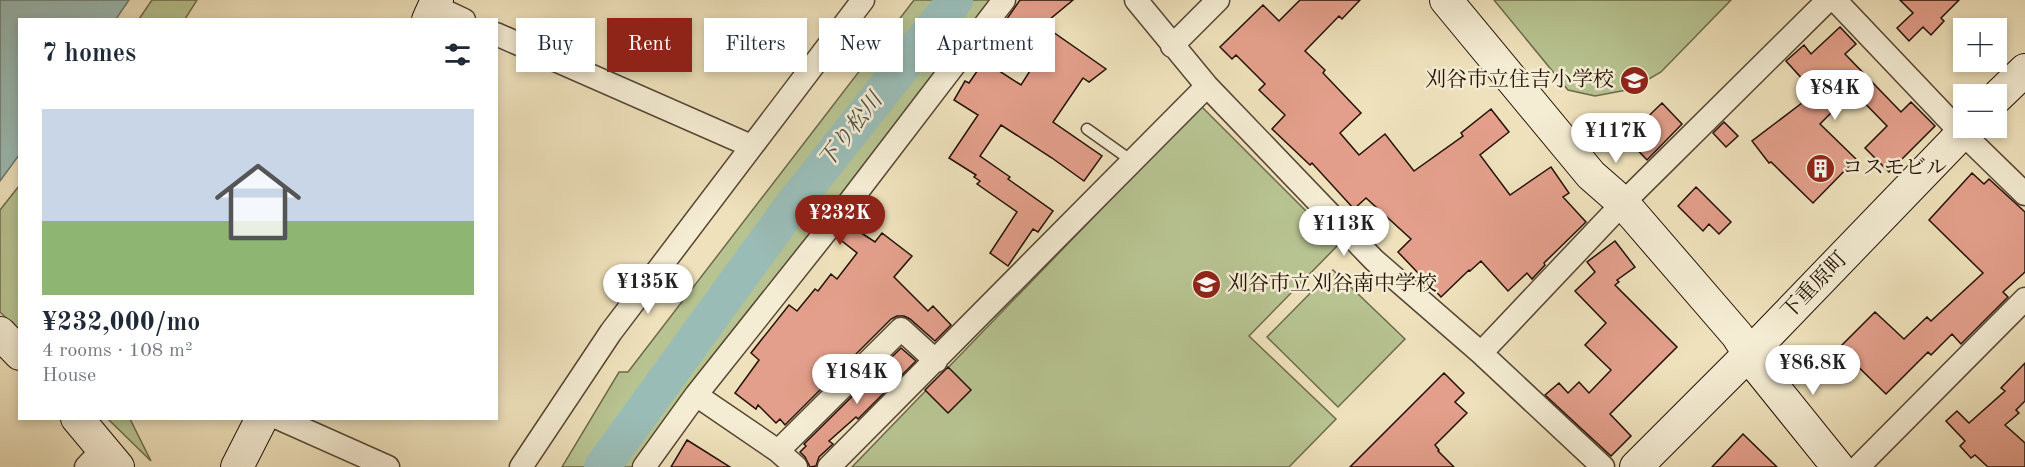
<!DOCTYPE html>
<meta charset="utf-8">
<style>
:root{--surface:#fff;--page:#f2f2f3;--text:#1f2937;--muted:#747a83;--line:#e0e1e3;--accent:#8f2418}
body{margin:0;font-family:"Old Standard TT","Noto Serif JP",serif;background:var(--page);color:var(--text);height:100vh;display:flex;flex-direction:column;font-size:22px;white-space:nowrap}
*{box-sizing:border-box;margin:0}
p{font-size:20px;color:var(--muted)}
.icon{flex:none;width:33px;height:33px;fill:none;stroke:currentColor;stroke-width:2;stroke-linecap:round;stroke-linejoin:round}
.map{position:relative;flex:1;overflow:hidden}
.sheet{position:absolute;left:18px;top:18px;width:480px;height:402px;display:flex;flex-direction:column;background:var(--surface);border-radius:0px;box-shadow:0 3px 9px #0003}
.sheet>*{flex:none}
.guide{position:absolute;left:516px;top:18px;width:570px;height:54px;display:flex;gap:12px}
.buttons{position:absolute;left:1953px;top:18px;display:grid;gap:12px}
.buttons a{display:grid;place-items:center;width:54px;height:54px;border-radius:0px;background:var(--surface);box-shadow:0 3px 9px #0003;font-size:30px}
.price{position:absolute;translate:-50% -51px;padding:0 14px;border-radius:21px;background:#fff;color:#222;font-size:20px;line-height:39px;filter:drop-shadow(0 2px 3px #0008)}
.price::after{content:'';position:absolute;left:50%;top:36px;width:18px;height:14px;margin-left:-9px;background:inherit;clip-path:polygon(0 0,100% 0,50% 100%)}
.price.active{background:var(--accent);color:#fff}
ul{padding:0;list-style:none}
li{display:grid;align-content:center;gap:12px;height:318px;padding:0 24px}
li+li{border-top:2px solid var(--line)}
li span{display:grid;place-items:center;height:186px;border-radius:0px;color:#555}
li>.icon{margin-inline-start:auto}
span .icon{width:108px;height:108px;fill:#fffc;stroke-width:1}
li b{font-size:26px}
h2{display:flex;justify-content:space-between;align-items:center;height:72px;padding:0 24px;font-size:26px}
.chip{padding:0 21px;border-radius:0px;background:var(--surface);box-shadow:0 3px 9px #0003;font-size:21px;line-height:54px}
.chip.active{background:var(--accent);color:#fff}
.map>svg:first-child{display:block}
.green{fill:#b7c391;stroke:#6d6a4c;stroke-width:1.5}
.water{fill:#9abcb6;stroke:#6a7870;stroke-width:1.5}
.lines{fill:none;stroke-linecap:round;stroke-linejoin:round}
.river{stroke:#9abcb6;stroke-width:36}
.building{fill:#e39f8b;stroke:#231106;stroke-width:1.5}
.lane-casing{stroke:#564533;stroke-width:13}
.street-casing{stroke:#564533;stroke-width:25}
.secondary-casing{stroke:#231106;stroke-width:34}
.lane{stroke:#f4ecd3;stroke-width:10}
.street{stroke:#f4ecd3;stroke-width:22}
.secondary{stroke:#f4ecd3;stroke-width:32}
.labels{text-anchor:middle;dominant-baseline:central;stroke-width:5;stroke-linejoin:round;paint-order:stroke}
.poi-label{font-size:21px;fill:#231106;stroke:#f4ecd3;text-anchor:start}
.street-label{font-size:21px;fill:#231106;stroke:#f4ecd3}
.water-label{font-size:22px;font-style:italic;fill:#4d4d44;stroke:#f4ecd3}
</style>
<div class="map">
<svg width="2025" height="467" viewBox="0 0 2025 467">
<rect width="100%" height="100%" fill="#eee1bb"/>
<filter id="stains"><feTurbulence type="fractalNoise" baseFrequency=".00333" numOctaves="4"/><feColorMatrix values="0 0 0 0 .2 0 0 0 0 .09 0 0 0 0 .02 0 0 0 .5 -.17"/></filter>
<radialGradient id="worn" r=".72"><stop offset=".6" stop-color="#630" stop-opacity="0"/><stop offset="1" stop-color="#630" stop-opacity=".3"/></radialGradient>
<path class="green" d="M152 0H197L185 19H139Z
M914 0H1004L652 467H562L619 372H628Z
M1494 0H1731L1661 72 1632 89 1595 96 1568 90Z
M1201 106 1339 244 1249 336 1336 419 1289 467H852Z
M19 186V331L0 312V210Z
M1333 270 1405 339 1338 407 1267 337Z
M108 419H130L151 461Z"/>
<path class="water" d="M0 0H129L116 19 20 20 19 155 0 181Z"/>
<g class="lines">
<path class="river" d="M602 467 788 211 955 0"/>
</g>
<path class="building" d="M1020 0H1073L1043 25 1106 69 1089 82 1083 78 1053 122 1102 156 1084 181 1052 158 1001 125 980 156 1010 177 1008 179 1053 211 1038 232 1033 229 1008 266 990 253 1017 212 977 184 980 181 974 177 976 175 949 158 978 115 954 100 965 81 969 83 984 61 1021 85 1044 49 1006 20Z
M1300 0H1360L1342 19 1339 16 1305 51 1325 70 1323 73 1361 113 1340 133 1359 155 1385 134 1414 171 1463 136 1461 133 1491 109 1509 132 1480 155 1510 195 1551 167 1569 193 1563 197 1586 222 1544 263 1545 265 1532 279 1527 273 1508 291 1481 261 1470 271 1469 270 1441 297 1398 252 1411 239 1366 198 1354 209 1312 163 1310 165 1272 129 1285 115 1259 90 1265 84 1236 55 1232 59 1220 47 1263 5 1279 21Z
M1900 0H1959L1941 18 1944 21 1931 35 1923 27 1909 41 1897 28 1913 13Z
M1840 27 1856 44 1845 54 1901 112 1911 102 1935 126 1889 172 1865 148 1887 126 1853 91 1820 124 1856 159 1813 203 1771 162 1769 163 1752 141 1815 93 1786 61 1804 45 1811 54Z
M1662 103 1682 124 1647 160 1626 138Z
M1724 122 1738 136 1726 147 1713 133Z
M1972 173 1984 184 1989 179 2025 212V272L2003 292 2008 297 1961 344 1952 334 1931 355 1928 352 1886 394 1839 348 1875 312 1904 339 1927 317 1931 321 1983 273 1929 220Z
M1696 187 1731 222 1719 234 1709 224 1703 231 1678 206Z
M849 225 875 242 882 233 912 256 894 277 928 311 933 306 951 325 935 341 910 319 904 316H897L891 319 785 425 780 419 776 423 758 405 756 409 735 393 759 360 751 353 789 305 797 311 815 289 818 291 831 274 837 279 857 253 838 238Z
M1615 241 1635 267 1617 280 1619 282 1615 285 1677 347 1610 414 1631 436 1611 456 1545 395 1559 383 1568 393 1579 382 1589 393 1611 370 1585 345 1606 323 1575 291 1595 272 1587 262Z
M901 348 916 361 858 419 856 417 829 441 833 444 819 457 816 466 810 467 805 457 800 452 806 446 804 444Z
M2025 363V401L2016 410 2019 413 2005 425 2025 443V467H1988L1975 455 1971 458 1960 446 1965 441 1946 421 1957 411 1969 423 2005 391 2001 388Z
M948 367 971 390 948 413 925 390Z
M1444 373 1464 393 1455 402 1467 413 1435 445 1439 450 1438 451 1454 467H1350Z
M1743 434 1777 467H1712Z
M687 440 730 467H671Z"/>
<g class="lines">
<defs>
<path id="lane" d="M1087 129 1132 161"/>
<path id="street" d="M1136 0 1207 86 1374 260 1481 353 1603 467
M1835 0 1949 120 2025 194
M434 6 464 20
M496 34 751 146
M1172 46 1218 0
M1481 353 1623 203 1828 0
M696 395 778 451 796 467
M278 418 388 467
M778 451 901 329 936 361
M86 467 103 449
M521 467 611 332 863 0
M644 467 696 395 851 200 1004 0
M829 467 1207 86
M1858 467 2025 299"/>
<path id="secondary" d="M1446 0 1591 175 1623 203 1737 335 1759 369 1838 467
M428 20 437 0
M1996 98 2025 70
M0 333 20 354
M77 418 118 467
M237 467 262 418
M1636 467 1751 352 1967 128"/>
</defs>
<use href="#lane" class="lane-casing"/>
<use href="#street" class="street-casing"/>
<use href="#secondary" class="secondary-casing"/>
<use href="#lane" class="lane"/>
<use href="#street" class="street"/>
<use href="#secondary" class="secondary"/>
</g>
<defs>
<symbol id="school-disc" viewBox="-11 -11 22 22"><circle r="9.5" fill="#8f2418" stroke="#f4ecd3"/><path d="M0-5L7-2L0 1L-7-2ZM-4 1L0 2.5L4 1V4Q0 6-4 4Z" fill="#fff"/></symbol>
<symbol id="building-disc" viewBox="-11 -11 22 22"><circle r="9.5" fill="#8f2418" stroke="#f4ecd3"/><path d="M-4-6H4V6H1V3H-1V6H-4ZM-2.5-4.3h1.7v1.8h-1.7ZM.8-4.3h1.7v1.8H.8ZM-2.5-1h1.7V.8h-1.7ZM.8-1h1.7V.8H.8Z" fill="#fff"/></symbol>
</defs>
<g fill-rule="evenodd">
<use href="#school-disc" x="1618" y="64" width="33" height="33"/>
<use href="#building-disc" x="1804" y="152" width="33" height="33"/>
<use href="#school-disc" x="1190" y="268" width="33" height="33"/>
</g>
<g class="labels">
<g class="poi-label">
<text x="1614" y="80" text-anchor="end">刈谷市立住吉小学校</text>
<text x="1842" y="168">コスモビル</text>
<text x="1227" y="284">刈谷市立刈谷南中学校</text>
</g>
<g class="street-label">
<text transform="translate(1815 286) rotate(-46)">下重原町</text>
</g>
<g class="water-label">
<text transform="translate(851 131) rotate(-52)">下り松川</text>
</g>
</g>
<rect width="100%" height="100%" filter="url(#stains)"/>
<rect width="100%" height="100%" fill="url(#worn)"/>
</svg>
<div class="buttons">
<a>+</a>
<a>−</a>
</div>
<b class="price" style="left:1835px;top:121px">¥84K</b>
<b class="price" style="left:1616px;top:164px">¥117K</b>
<b class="price active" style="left:840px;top:246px">¥232K</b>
<b class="price" style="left:1344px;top:257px">¥113K</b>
<b class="price" style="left:648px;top:315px">¥135K</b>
<b class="price" style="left:1813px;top:396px">¥86.8K</b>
<b class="price" style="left:857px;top:405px">¥184K</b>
<div class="guide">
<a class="chip">Buy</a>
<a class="chip active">Rent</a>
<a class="chip">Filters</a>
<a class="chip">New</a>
<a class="chip">Apartment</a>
</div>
<section class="sheet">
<h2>7 homes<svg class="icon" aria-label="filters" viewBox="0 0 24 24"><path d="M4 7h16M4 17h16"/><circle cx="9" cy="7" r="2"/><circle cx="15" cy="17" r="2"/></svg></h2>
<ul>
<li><span style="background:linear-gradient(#c9d6e8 60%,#8fb573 0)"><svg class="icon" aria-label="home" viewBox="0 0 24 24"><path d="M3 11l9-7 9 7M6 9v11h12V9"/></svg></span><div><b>¥232,000/mo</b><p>4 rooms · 108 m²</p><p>House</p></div></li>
</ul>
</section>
</div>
